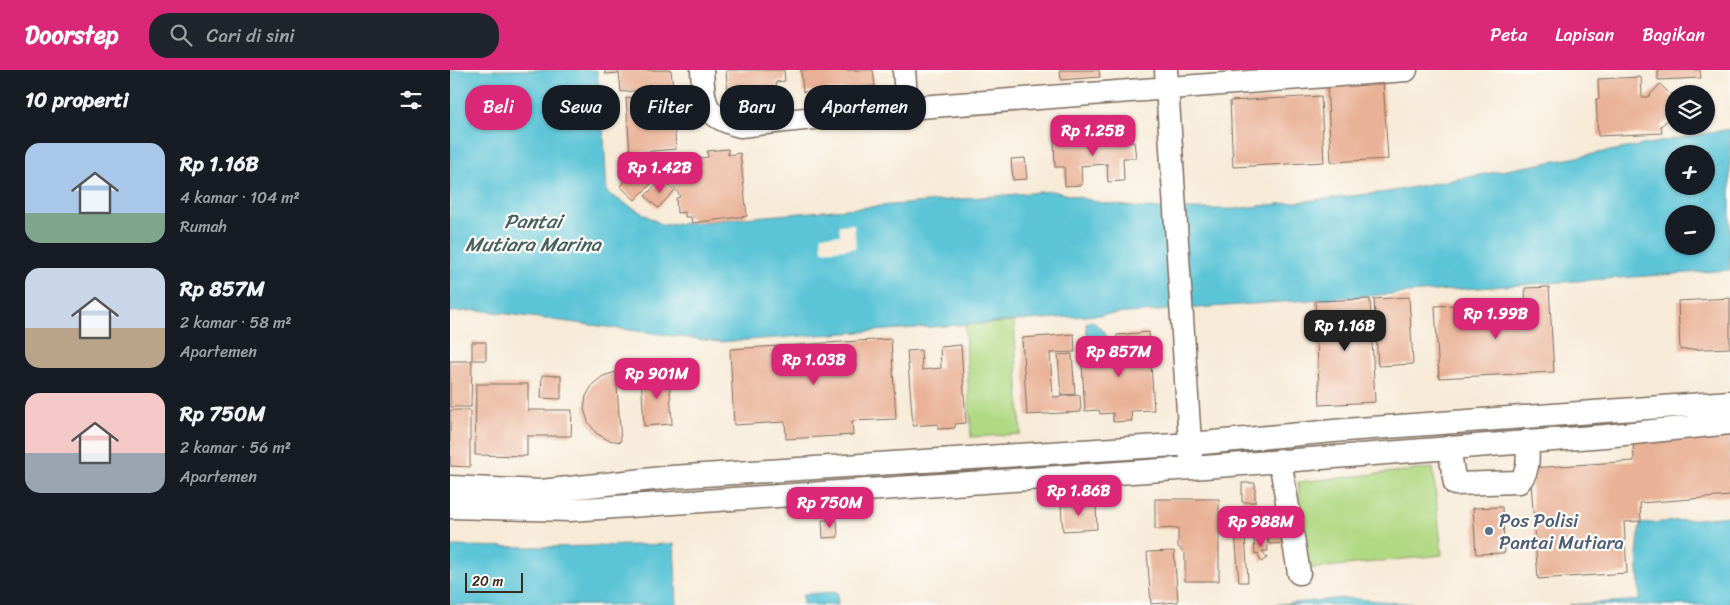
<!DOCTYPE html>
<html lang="id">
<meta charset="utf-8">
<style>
:root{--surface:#171b24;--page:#20242c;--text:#f1f3f6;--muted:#9ea1a6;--accent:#db2777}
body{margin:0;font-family:Sriracha,sans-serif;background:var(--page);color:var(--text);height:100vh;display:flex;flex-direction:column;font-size:19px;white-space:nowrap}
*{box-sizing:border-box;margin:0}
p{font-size:16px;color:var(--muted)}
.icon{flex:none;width:28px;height:28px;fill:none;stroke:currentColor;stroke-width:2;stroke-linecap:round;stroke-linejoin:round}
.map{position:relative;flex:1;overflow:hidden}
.side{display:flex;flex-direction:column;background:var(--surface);width:450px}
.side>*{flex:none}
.banner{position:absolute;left:15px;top:15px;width:475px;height:45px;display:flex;gap:10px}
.tools{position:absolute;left:1215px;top:15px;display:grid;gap:10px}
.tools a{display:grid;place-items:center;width:50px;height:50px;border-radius:50%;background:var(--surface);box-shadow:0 1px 4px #0004;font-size:25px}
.scale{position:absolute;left:15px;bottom:12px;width:58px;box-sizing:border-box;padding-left:5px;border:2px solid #3b2a1e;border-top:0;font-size:14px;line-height:18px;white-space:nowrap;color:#3b2a1e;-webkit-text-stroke:4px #fdfcf7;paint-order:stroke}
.price{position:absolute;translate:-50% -42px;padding:0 11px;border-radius:10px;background:var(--accent);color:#fff;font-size:16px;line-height:32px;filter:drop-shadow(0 1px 2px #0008)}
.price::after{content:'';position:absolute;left:50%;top:30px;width:15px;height:11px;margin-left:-8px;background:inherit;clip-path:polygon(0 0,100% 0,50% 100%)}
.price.current{background:#222;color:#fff}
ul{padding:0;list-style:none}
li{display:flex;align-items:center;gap:15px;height:125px;padding:0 25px}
li span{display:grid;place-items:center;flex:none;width:140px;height:100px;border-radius:15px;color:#555}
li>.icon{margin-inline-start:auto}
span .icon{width:60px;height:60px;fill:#fffc;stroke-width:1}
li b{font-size:21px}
h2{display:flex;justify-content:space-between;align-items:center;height:60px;padding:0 25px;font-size:21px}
.pill{padding:0 18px;border-radius:20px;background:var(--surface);box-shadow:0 1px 4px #0004;font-size:18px;line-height:45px}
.pill.current{background:var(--accent);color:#fff}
header{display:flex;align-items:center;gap:30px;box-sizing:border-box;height:70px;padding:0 25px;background:var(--accent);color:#fff}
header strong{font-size:24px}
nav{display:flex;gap:28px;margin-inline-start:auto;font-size:18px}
.search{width:350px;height:45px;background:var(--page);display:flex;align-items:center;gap:12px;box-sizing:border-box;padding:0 18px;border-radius:20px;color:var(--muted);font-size:19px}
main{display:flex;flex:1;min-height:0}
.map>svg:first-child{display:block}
.green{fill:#b1d984;stroke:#768251}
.water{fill:#5bc4d7;stroke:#4b777a;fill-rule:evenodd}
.pier{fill:#f7ead7}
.building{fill:#e9b195}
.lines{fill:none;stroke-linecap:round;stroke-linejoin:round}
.minor-casing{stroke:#7d6d5f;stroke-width:25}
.minor{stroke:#fff;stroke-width:22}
.service-dot{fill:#5c6f8a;stroke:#fdfcf7;stroke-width:2}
.labels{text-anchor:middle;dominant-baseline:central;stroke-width:4.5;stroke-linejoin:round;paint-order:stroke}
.service-label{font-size:19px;fill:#4e5e75;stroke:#fdfcf7;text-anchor:start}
.water-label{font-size:20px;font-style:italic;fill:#46605f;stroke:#fdfcf7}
</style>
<header>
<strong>Doorstep</strong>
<div class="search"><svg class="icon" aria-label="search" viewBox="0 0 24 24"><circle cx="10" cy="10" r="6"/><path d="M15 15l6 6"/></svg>Cari di sini</div>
<nav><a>Peta</a><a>Lapisan</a><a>Bagikan</a></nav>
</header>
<main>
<section class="side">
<h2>10 properti<svg class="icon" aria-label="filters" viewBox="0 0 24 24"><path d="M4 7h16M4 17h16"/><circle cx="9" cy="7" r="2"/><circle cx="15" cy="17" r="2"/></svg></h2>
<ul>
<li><span style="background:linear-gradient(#a9c7e8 70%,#7fa58c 0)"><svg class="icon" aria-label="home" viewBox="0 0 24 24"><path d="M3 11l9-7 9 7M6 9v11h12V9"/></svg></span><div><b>Rp 1.16B</b><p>4 kamar · 104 m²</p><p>Rumah</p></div></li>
<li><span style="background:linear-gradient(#c9d6e8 60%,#b9a48a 0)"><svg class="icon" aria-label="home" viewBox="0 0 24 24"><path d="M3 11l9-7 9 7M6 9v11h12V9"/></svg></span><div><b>Rp 857M</b><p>2 kamar · 58 m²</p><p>Apartemen</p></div></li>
<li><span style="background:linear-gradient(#f6c9c9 60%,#9aa5b1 0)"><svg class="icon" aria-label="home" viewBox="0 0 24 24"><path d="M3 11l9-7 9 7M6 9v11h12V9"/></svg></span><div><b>Rp 750M</b><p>2 kamar · 56 m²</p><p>Apartemen</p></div></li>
</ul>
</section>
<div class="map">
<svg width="1280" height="535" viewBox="0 0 1280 535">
<rect width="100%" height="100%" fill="#fdfcf7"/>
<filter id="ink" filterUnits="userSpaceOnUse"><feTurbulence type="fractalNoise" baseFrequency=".02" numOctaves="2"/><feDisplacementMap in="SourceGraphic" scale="10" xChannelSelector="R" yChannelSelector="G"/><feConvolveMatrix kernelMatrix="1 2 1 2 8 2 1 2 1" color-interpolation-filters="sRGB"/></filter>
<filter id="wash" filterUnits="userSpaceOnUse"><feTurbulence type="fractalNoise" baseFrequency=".0096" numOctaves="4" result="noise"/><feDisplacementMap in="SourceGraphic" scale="20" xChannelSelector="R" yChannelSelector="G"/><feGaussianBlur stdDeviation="1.12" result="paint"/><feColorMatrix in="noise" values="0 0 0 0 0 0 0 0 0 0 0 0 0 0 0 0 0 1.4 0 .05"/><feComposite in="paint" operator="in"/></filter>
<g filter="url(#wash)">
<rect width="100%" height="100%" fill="#f7ead7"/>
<path class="green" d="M564 252 571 364 521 367 515 255Z
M983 398 992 485 857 499 848 412Z"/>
<path class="water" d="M0 0H147L154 69 157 123 213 155 602 121 653 133 692 138 738 139H783L937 122 1280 59V200L270 272 28 240 0 242ZM1224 84H1256V116H1224ZM1224 144H1256V176H1224Z
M642 251 653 260 660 274 638 275 636 253Z
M1280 446V535H1119L1190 530 1187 484 1190 454Z
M224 474 227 535H0V476L101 477Z
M387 522 388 535H353V524Z
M896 528 976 535H821Z"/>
<path class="pier" d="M404 154 406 178 372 181 371 165H390L389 155Z"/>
<g id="blocks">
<path class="building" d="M155 0H221L223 18 171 22 169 3 155 4Z
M276 0H334L335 11 326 12 327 21 312 23V29L295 31V24L278 25Z
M351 0H423L425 16 353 22Z
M610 0H649L650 7 611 10Z
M1208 0H1250L1251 8 1208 10Z
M1191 7 1192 27H1198L1210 14 1224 28V44L1211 56 1212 63 1148 66 1146 29H1149L1148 9Z
M933 10 938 89 881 92 877 13Z
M222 24 226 79 180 83 176 28Z
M871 26 874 92 783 97 780 31Z
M673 66V73L684 72 686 88H673L674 111 658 112 657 94 631 96 632 115 615 116 614 97H605L604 70Z
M278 79V85L290 83 297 146 242 153 241 147H235V142L227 143 226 128 230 127 229 124 220 113 232 98 239 95 244 89 258 87 257 81Z
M204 82 218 97 185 130 170 116Z
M575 88 577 109 563 110 561 89Z
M212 109 224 121 208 138 195 126Z
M1099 217 1104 302 989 308 985 236 1022 234 1023 249 1076 246 1075 218Z
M959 227 963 294 928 296 924 229Z
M1280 228V278L1230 280 1228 231Z
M920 229 925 332 870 335 865 231Z
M699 262 704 340 681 341 682 351 663 352V343L650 344 649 340 635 341 631 281 668 279 667 265Z
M624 264 625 282 600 283 603 327 630 325 631 342 577 345 572 268Z
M441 269 446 349 402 351 403 365 336 369 335 352 284 355 280 279Z
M22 272H36V290H22Z
M511 275 516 353 505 354V358L488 359V354L463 356 457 281 471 280 472 300 491 298 490 277Z
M622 284 625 324 611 325 608 285Z
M0 291H22L21 337H0Z
M166 302 171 372 158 370 146 363 138 352 134 339 136 326 143 314 153 306Z
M219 303 222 354 194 356 191 305Z
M92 305 111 306V329L91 328Z
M26 314H78V340H122L121 366H77V386L25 385Z
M0 340H20V397L0 396Z
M1280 363V426L1190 433 1191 451 1174 452 1177 503 1088 509 1080 398 1184 391 1183 371Z
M792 413H805V432H792Z
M705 429H769V511H735V483L728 477V458L705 459Z
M646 434 647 459 613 461 611 436Z
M1052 437 1055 483 1026 484 1023 438Z
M824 446 825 455 835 454 836 473 819 474 818 462 795 464 798 512H789L785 463H780L779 449Z
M372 450H387L388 467 373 468Z
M817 468 818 481H812L817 488 811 492 808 483 805 484 804 469Z
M724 481 728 532 701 534 697 482Z"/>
</g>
</g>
<g filter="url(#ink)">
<use href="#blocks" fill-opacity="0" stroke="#7d6d5f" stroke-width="1"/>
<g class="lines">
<defs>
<path id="minor" d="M252 0C254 34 253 46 290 56L457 38 956 0
M454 0 457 38
M716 0 741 388
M999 377 1005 414 1069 412C1080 400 1078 387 1077 371
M830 390 849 503
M0 417 91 421 222 407 741 374 895 360 1280 332
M0 437 120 440 742 398 1155 366 1280 353"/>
</defs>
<use href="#minor" class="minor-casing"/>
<use href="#minor" class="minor"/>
</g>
</g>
<circle class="service-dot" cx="1039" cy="461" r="5"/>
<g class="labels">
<g class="service-label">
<text x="1049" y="450">Pos Polisi<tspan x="1049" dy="22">Pantai Mutiara</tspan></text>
</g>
<g class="water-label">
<text x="83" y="151">Pantai<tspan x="83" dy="23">Mutiara Marina</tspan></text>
</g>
</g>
</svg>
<div class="tools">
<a><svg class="icon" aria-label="layers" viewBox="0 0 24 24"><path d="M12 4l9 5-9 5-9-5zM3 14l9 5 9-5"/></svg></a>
<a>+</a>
<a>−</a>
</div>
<div class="scale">20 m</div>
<b class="price" style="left:643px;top:87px">Rp 1.25B</b>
<b class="price" style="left:210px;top:124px">Rp 1.42B</b>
<b class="price" style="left:1046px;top:270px">Rp 1.99B</b>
<b class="price current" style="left:895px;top:282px">Rp 1.16B</b>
<b class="price" style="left:669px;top:308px">Rp 857M</b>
<b class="price" style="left:364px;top:316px">Rp 1.03B</b>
<b class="price" style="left:207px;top:330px">Rp 901M</b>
<b class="price" style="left:629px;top:447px">Rp 1.86B</b>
<b class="price" style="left:380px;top:459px">Rp 750M</b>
<b class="price" style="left:811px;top:478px">Rp 988M</b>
<div class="banner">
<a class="pill current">Beli</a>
<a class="pill">Sewa</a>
<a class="pill">Filter</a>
<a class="pill">Baru</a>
<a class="pill">Apartemen</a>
</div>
</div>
</main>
